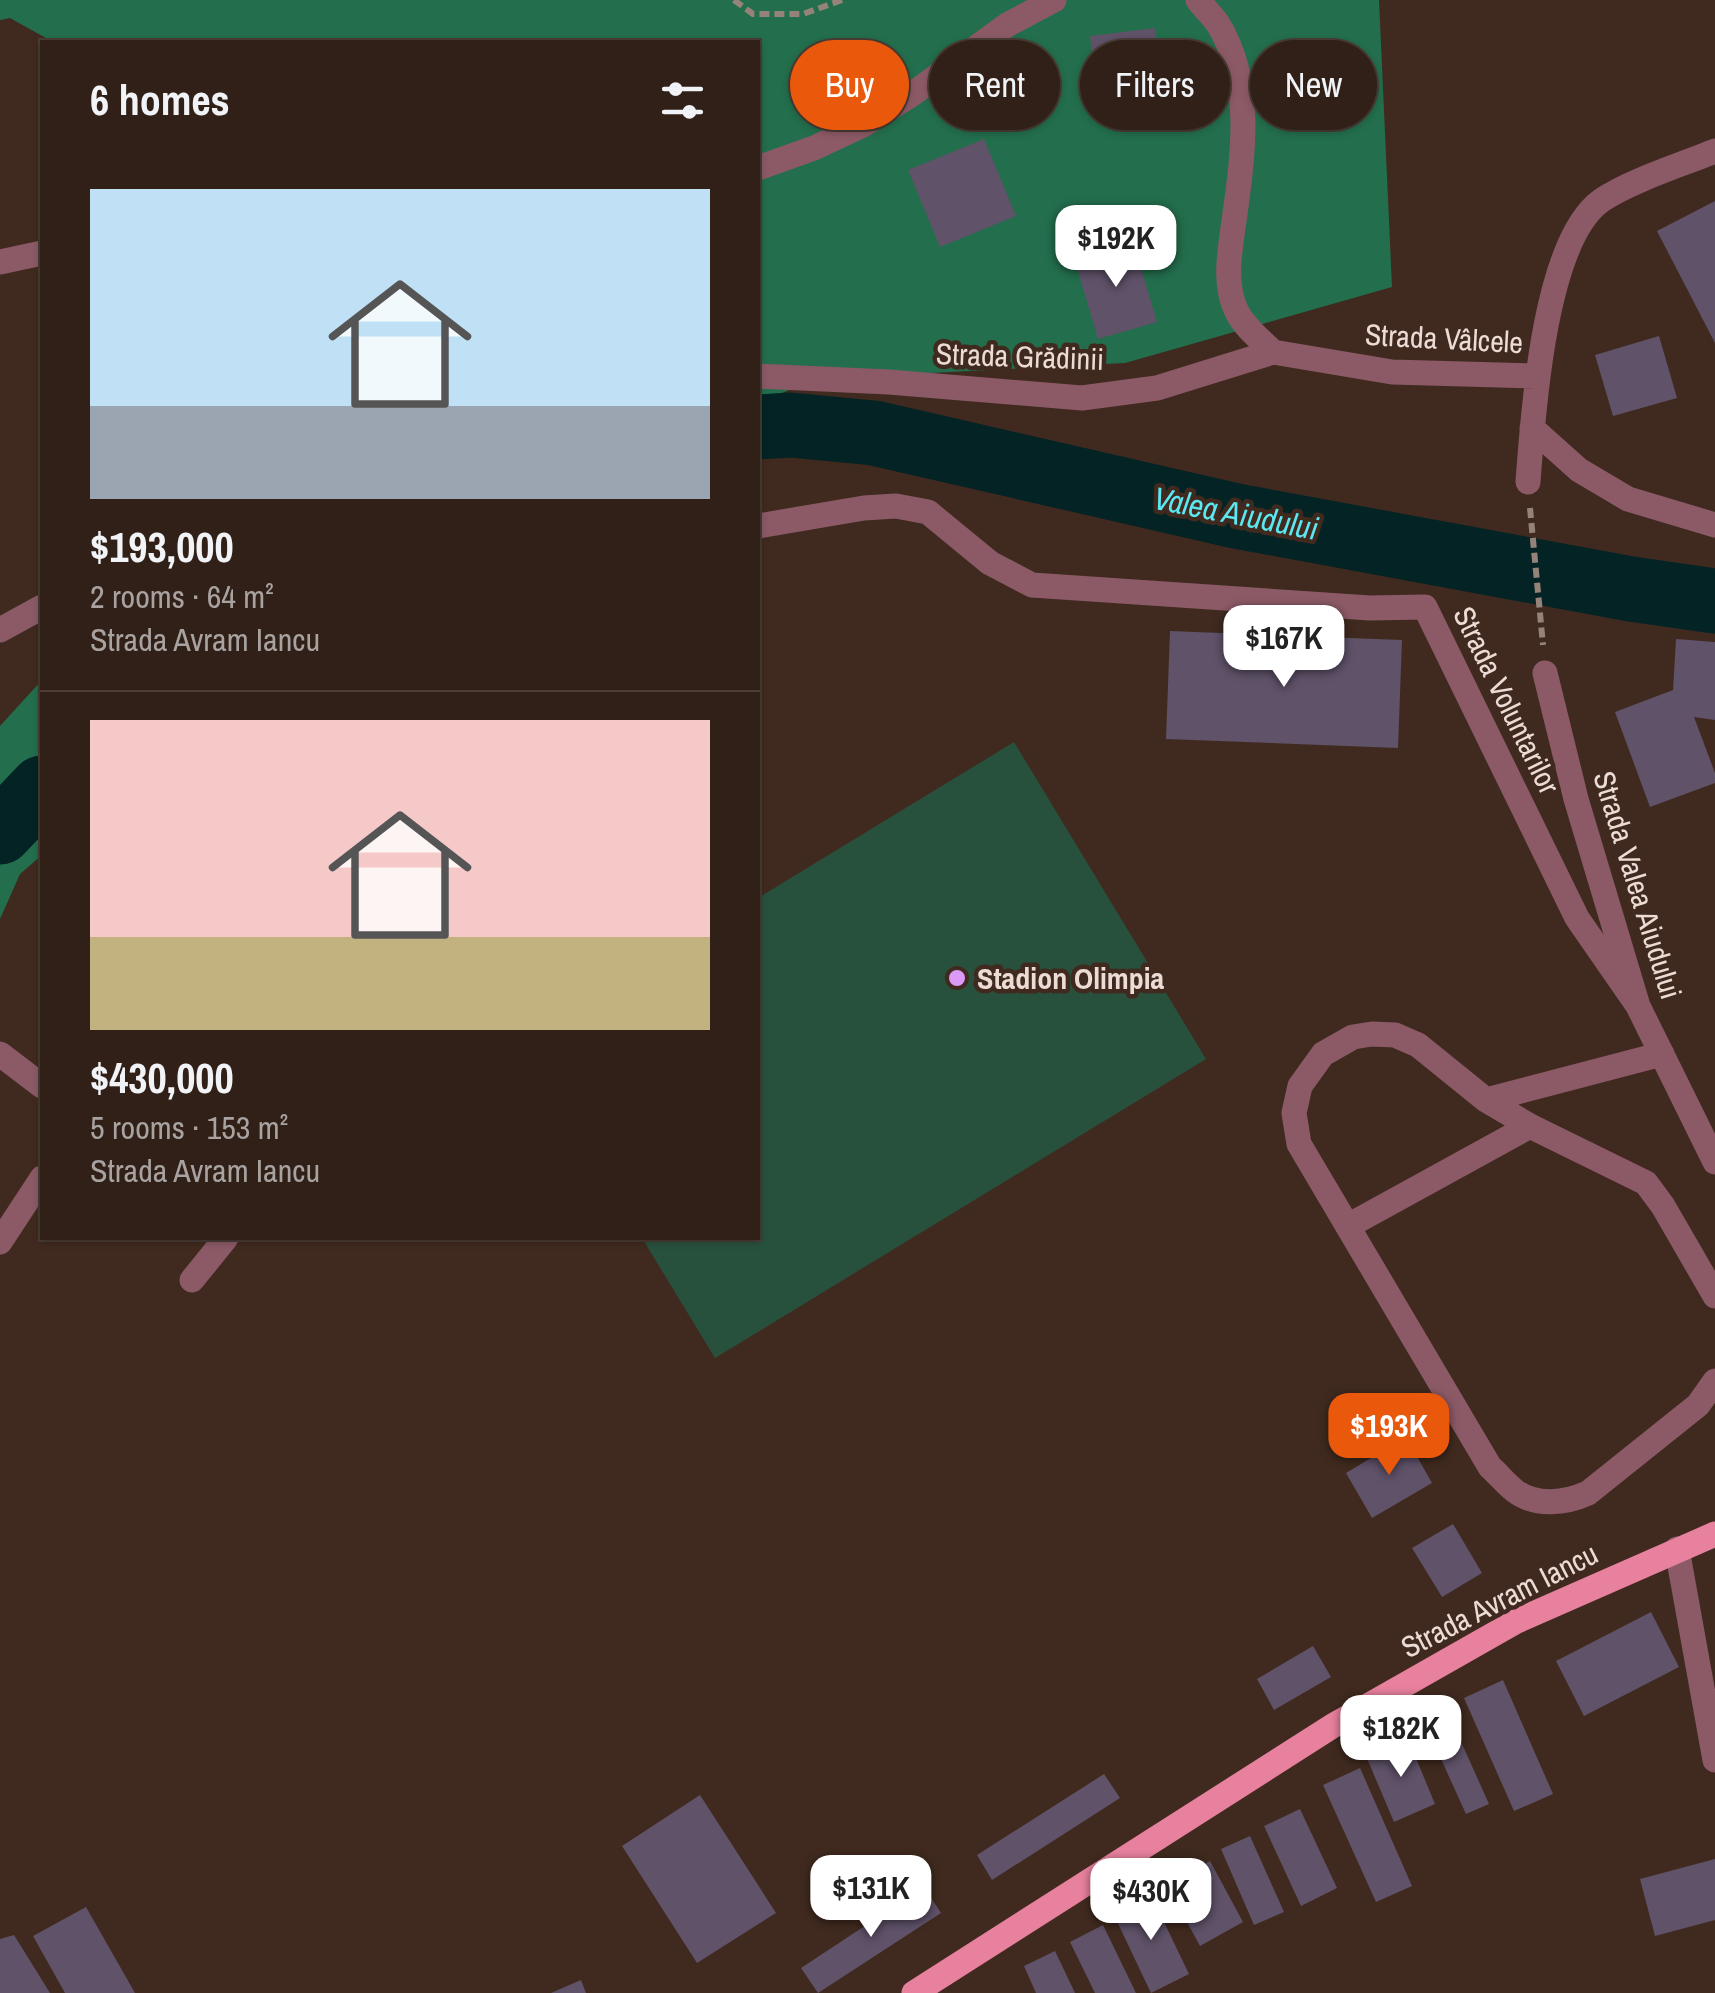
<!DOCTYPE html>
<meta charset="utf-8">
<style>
:root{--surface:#302017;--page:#3c2d24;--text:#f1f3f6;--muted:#a8a3a1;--line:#4b3e36;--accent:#ea580c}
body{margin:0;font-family:"Archivo Narrow",sans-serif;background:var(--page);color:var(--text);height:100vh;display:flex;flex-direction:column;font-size:38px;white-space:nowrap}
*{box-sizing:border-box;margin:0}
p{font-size:32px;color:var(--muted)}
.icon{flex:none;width:55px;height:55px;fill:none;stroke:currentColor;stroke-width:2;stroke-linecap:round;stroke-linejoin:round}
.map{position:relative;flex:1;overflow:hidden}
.side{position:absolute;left:40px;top:40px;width:720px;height:1200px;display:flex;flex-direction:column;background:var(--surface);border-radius:0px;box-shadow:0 2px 8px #0004,0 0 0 2px var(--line)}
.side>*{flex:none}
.banner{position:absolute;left:790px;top:40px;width:775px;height:90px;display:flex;gap:20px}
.price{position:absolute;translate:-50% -85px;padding:0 22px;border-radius:20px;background:#fff;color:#222;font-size:32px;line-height:65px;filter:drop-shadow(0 2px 5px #0008)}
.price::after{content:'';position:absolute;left:50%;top:60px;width:30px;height:22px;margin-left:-15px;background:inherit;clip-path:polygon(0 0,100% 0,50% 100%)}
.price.selected{background:var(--accent);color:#fff}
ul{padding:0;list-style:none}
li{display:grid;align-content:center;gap:20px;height:530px;padding:0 50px}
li+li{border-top:2px solid var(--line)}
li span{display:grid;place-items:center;height:310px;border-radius:0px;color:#555}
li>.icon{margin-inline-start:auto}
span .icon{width:180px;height:180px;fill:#fffc;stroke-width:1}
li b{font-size:42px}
h2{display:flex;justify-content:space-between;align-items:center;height:120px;padding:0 50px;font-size:42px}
.tag{padding:0 35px;border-radius:45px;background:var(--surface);box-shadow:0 2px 8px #0004,0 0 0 2px var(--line);font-size:35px;line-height:90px}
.tag.selected{background:var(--accent);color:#fff}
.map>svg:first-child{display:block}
.green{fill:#28513d}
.forest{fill:#236e4c}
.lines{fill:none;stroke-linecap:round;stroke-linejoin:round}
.river{stroke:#032325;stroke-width:65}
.building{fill:#5f5269}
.path{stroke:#958279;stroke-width:6;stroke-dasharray:10 5;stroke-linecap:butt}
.minor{stroke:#8c5a67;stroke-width:25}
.major{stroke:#e7819e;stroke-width:25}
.poi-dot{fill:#dc99f5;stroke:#402a1f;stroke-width:4}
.labels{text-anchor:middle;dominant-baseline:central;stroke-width:9;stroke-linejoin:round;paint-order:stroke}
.street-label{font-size:30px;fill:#ecdcd5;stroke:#402a1f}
.poi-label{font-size:30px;font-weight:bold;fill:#ecdcd5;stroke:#402a1f;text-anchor:start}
.water-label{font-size:32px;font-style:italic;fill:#5ae9f2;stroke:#402a1f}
</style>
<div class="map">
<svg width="1715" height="1993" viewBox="0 0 1715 1993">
<rect width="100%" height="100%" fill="#402a1f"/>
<path class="green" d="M1014 742 1206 1059 715 1358 642 1238H758V898Z"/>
<path class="forest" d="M0 0H1379L1392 287 1125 363 813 379 758 404V42H53L10 18 0 20Z
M42 680V855L20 874 0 919V726Z"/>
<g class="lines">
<path class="river" d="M758 427 790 425 874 433 1236 516 1631 589 1715 601
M0 832 42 788"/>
</g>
<path class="building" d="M1155 28 1161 73 1095 81 1090 36Z
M984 139 1016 216 940 247 908 170Z
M1715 201V343L1657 231Z
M1133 241 1157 322 1098 339 1074 258Z
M1659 336 1677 398 1613 416 1595 355Z
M1170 631 1402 640 1398 748 1166 739Z
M1676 639 1715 642V720L1694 717 1715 773V783L1650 807 1615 712 1673 690Z
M1406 1437 1432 1483 1372 1518 1346 1473Z
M1453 1524 1482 1573 1442 1597 1412 1548Z
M1651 1612 1679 1667 1584 1716 1556 1661Z
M1313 1646 1331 1677 1274 1710 1257 1679Z
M1503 1680 1553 1794 1514 1811 1464 1698Z
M1449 1715 1489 1804 1466 1814 1426 1726Z
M1408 1739 1435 1804 1394 1822 1366 1756Z
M1360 1768 1412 1886 1376 1902 1323 1785Z
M1104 1774 1120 1798 992 1880 977 1855Z
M700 1795 776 1913 697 1963 622 1846Z
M1300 1809 1337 1888 1301 1906 1264 1826Z
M1250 1836 1284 1912 1254 1925 1221 1849Z
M1715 1859V1920L1655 1936 1640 1879Z
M1210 1861 1243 1922 1200 1946 1167 1885Z
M924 1887 941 1913 818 1993 801 1968Z
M1150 1893 1189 1974 1151 1993 1112 1911Z
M86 1907 135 1993H65L33 1936Z
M1103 1925 1136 1993H1095L1070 1942Z
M14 1935 50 1993H0V1939Z
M1055 1951 1075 1993H1036L1024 1966Z
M581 1980 586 1993H551Z"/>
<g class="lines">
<path class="path" d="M734 0 753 14H803L842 0
M1530 508 1543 645"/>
<path class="minor" d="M1198 0C1204 8 1212 15 1218 24 1254 82 1243 156 1234 221 1230 250 1223 285 1237 312 1245 328 1261 340 1273 352
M758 168 814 148 863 125 911 95 1007 25 1054 0
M0 262 42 253
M758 376 889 382 1082 398 1157 388 1273 352 1392 372 1537 376
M1532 428 1579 470 1628 499 1715 525
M1528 482C1533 414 1544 240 1602 200 1630 181 1683 164 1715 151
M758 526 864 508 896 506 928 512 990 563 1032 585 1370 608 1425 607 1577 918 1638 1006
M0 630 42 607
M1545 673 1576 799 1638 1006 1715 1162
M0 1054 42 1086
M1486 1100 1662 1054
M1348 1226 1530 1126
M0 1242 42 1178
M192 1280 226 1238
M1715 1296 1663 1206 1646 1183 1530 1126 1486 1100 1418 1045 1395 1035 1372 1034 1353 1037 1323 1054 1300 1086 1294 1113 1299 1144 1490 1467C1498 1474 1506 1484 1515 1491 1536 1507 1566 1503 1588 1493L1698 1405 1715 1381
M1677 1549 1715 1760"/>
<path class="major" d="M914 1993 1334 1725 1517 1621 1715 1534"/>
</g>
<circle class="poi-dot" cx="957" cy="978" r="10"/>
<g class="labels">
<g class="street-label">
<text transform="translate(1444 338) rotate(3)">Strada Vâlcele</text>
<text transform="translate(1020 356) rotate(2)">Strada Grădinii</text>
<text transform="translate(1507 700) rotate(64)">Strada Voluntarilor</text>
<text transform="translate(1638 885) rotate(73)">Strada Valea Aiudului</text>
<text transform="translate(1499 1600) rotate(-27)">Strada Avram Iancu</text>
</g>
<g class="poi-label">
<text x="977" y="978">Stadion Olimpia</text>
</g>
<g class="water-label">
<text transform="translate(1236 513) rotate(11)">Valea Aiudului</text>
</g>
</g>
</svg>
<b class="price" style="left:1116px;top:290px">$192K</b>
<b class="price" style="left:1284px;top:690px">$167K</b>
<b class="price selected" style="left:1389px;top:1478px">$193K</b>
<b class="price" style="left:1401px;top:1780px">$182K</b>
<b class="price" style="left:871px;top:1940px">$131K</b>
<b class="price" style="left:1151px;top:1943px">$430K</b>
<div class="banner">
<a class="tag selected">Buy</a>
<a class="tag">Rent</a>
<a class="tag">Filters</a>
<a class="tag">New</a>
</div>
<section class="side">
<h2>6 homes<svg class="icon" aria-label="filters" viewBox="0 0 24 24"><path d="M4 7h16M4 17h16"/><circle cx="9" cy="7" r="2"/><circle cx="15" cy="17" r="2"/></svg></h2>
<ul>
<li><span style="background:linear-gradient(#bfe0f5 70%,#9aa5b1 0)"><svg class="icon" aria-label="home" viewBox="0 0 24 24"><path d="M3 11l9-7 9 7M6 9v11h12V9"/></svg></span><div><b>$193,000</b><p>2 rooms · 64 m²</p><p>Strada Avram Iancu</p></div></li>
<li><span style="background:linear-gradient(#f6c9c9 70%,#c2b280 0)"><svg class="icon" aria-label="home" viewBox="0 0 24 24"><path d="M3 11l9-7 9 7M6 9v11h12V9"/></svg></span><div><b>$430,000</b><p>5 rooms · 153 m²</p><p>Strada Avram Iancu</p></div></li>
</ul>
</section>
</div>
